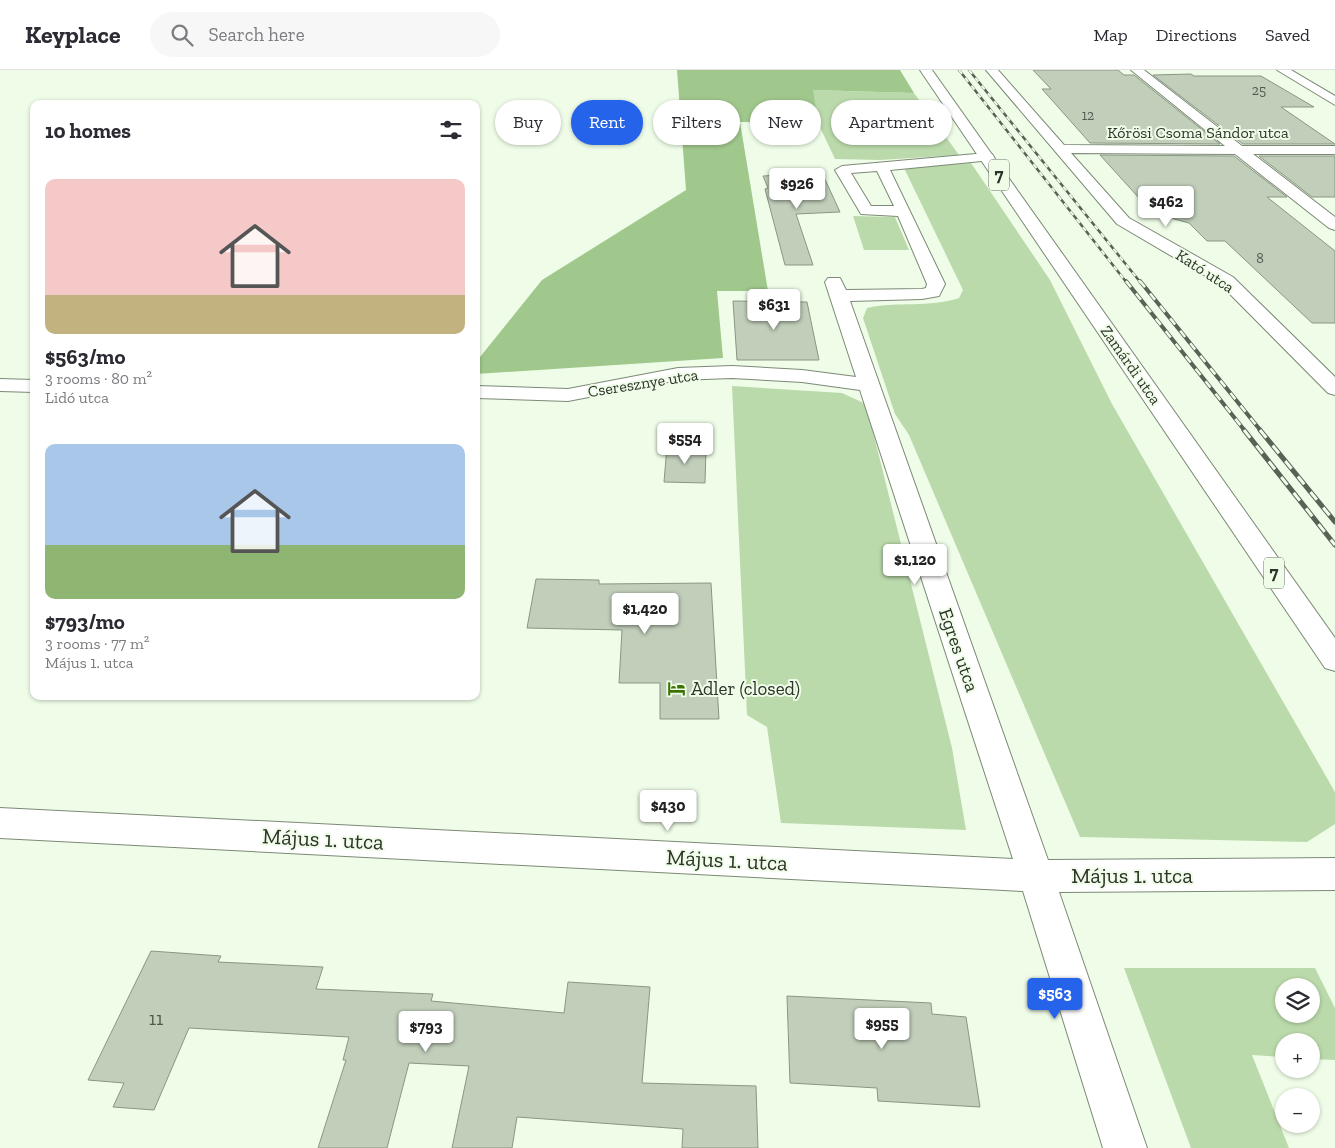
<!DOCTYPE html>
<meta charset="utf-8">
<style>
:root{--surface:#fff;--page:#f7f7f7;--text:#2b2b33;--muted:#7c7c81;--line:#e1e1e2;--accent:#2563eb}
body{margin:0;font-family:"Zilla Slab",serif;background:var(--page);color:var(--text);height:100vh;display:flex;flex-direction:column;font-size:19px;white-space:nowrap}
*{box-sizing:border-box;margin:0}
p{font-size:16px;color:var(--muted)}
.icon{flex:none;width:28px;height:28px;fill:none;stroke:currentColor;stroke-width:2;stroke-linecap:round;stroke-linejoin:round}
.map{position:relative;flex:1;overflow:hidden}
.side{position:absolute;left:30px;top:30px;width:450px;height:600px;display:flex;flex-direction:column;background:var(--surface);border-radius:10px;box-shadow:0 1px 4px #0004}
.side>*{flex:none}
.hud{position:absolute;left:495px;top:30px;width:475px;height:45px;display:flex;gap:10px}
.tools{position:absolute;left:1275px;top:908px;display:grid;gap:10px}
.tools a{display:grid;place-items:center;width:45px;height:45px;border-radius:50%;background:var(--surface);box-shadow:0 1px 4px #0004;font-size:25px}
.price{position:absolute;translate:-50% -42px;padding:0 11px;border-radius:5px;background:#fff;color:#222;font-size:16px;line-height:32px;filter:drop-shadow(0 1px 2px #0008)}
.price::after{content:'';position:absolute;left:50%;top:30px;width:15px;height:11px;margin-left:-8px;background:inherit;clip-path:polygon(0 0,100% 0,50% 100%)}
.price.current{background:var(--accent);color:#fff}
ul{padding:0;list-style:none}
li{display:grid;align-content:center;gap:10px;height:265px;padding:0 15px}
li span{display:grid;place-items:center;height:155px;border-radius:10px;color:#555}
li>.icon{margin-inline-start:auto}
span .icon{width:90px;height:90px;fill:#fffc;stroke-width:1}
li b{font-size:21px}
h2{display:flex;justify-content:space-between;align-items:center;height:60px;padding:0 15px;font-size:21px}
.chip{padding:0 18px;border-radius:22px;background:var(--surface);box-shadow:0 1px 4px #0004;font-size:18px;line-height:45px}
.chip.current{background:var(--accent);color:#fff}
header{display:flex;align-items:center;gap:30px;box-sizing:border-box;height:70px;padding:0 25px;background:var(--surface);border-bottom:1px solid var(--line)}
header strong{font-size:24px}
nav{display:flex;gap:28px;margin-inline-start:auto;font-size:18px}
.search{width:350px;height:45px;background:var(--page);display:flex;align-items:center;gap:12px;box-sizing:border-box;padding:0 18px;border-radius:28px;color:var(--muted);font-size:19px}
.map>svg:first-child{display:block}
.green{fill:#bbdaab;fill-rule:evenodd}
.forest{fill:#a1c88c}
.building{fill:#c1ceba;stroke:#899683}
.lines{fill:none;stroke-linecap:round;stroke-linejoin:round}
.minor-casing{stroke:#7c8976;stroke-width:2}
.major-casing{stroke:#7c8976;stroke-width:2}
.minor{fill:#fff;fill-rule:evenodd}
.major{fill:#fff;fill-rule:evenodd}
.rail-far2-casing{stroke:#5a6157;stroke-width:2.5}
.rail-far1-casing{stroke:#5a6157;stroke-width:4}
.rail-casing{stroke:#5a6157;stroke-width:5}
.rail-far2{stroke:#effde8;stroke-width:2;stroke-dasharray:5;stroke-linecap:butt}
.rail-far1{stroke:#effde8;stroke-width:2.5;stroke-dasharray:8;stroke-linecap:butt}
.rail{stroke:#effde8;stroke-width:3;stroke-dasharray:10;stroke-linecap:butt}
.labels{text-anchor:middle;dominant-baseline:central;stroke-width:4;stroke-linejoin:round;paint-order:stroke}
.far-number-label{font-size:14px;fill:#535a50}
.far-street-label{font-size:16px;fill:#2e332c;stroke:#effde8}
.shield{fill:#effde8;stroke:#687064;stroke-width:1}
.shield-label{font-size:18px;font-weight:bold;fill:#2e332c}
.street-label{font-size:19px;fill:#2e332c;stroke:#effde8}
.poi-label{font-size:19px;fill:#2e332c;stroke:#effde8;text-anchor:start}
.near-number-label{font-size:19px;fill:#535a50}
.near-street-label{font-size:22px;fill:#2e332c;stroke:#effde8}
</style>
<header>
<strong>Keyplace</strong>
<div class="search"><svg class="icon" aria-label="search" viewBox="0 0 24 24"><circle cx="10" cy="10" r="6"/><path d="M15 15l6 6"/></svg>Search here</div>
<nav><a>Map</a><a>Directions</a><a>Saved</a></nav>
</header>
<div class="map">
<svg width="1335" height="1078" viewBox="0 0 1335 1078">
<rect width="100%" height="100%" fill="#effde8"/>
<path class="green" d="M812 20 914 23 959 85 880 90 835 89 818 53Z
M971 93 1050 210 1112 334 1335 722V754L1307 772 1080 767 909 365 895 344 863 248 867 238C897 231 929 238 959 228L963 220 904 98Z
M853 146 895 147 909 180H864Z
M732 316 842 323 866 334 952 678 966 760 781 753 767 657 747 645Z
M1124 898H1315L1335 938V990L1311 989V971H1284V987L1252 985 1289 1078H1191ZM1284 916H1311V944H1284Z"/>
<path class="forest" d="M677 0H900L914 23 813 20 818 53 740 52 768 221H717L723 288 476 304V292L542 210 686 120Z"/>
<path class="building" d="M1033 0H1118L1124 5H1134L1220 74 1090 73 1042 19H1051Z
M1191 4 1194 6H1261L1314 37H1281L1335 74H1243L1153 5Z
M1100 85 1234 86 1287 127H1267L1335 181V253H1312L1225 171H1207L1189 153 1174 149 1151 128H1139Z
M1259 86H1335V127H1312Z
M822 103 840 142 796 144 813 195H785L765 119 768 118 763 106Z
M733 231 807 232 819 290H737Z
M667 376 706 377 705 413 664 412Z
M536 509 599 510V514L711 513 719 649H660V613H619L622 560 527 558Z
M151 881 221 886 218 892 323 897 316 919 433 924 431 931 564 943 568 912 650 917 642 1013 756 1016 758 1078H682L683 1059 517 1047 512 1078H452L469 996 409 993 387 1078H318L346 990H343L349 967 189 958 154 1040 113 1037 124 1013 88 1010Z
M787 926 931 933 932 944 966 947 980 1037 878 1031 877 1018 790 1013Z"/>
<g class="lines">
<defs>
<path id="minor" d="M986 0H998L1064 75 1225 76 1131 0H1144L1242 76H1335V84H1253L1335 147V160L1329 158 1235 84 1071 83 1129 148 1233 207 1335 307V325L1328 323 1221 215 1117 154Z
M1277 0H1291L1335 26V35Z
M987 83 992 84 994 87 992 90 890 100 945 214 939 226 922 229 850 231 1048 790 1335 788V820L1059 822 1147 1078H1103L1023 821 0 768V738L1013 789 860 320 802 312 732 308 678 310 568 331 476 328V316L568 319 678 298 732 296 802 300 856 307 825 212 828 208H840L846 220 922 219 926 218 927 214 898 146 861 144 835 100 842 96ZM877 101 894 136H871L851 103Z
M0 309 34 310V322L0 321Z"/>
<path id="major" d="M920 0H932L1335 568V601L1325 598Z"/>
</defs>
<use href="#minor" class="minor-casing"/>
<use href="#major" class="major-casing"/>
<use href="#minor" class="minor"/>
<use href="#major" class="major"/>
<defs>
<path id="rail-far2" d="M959 0 1127 213
M969 0 1141 213"/>
<path id="rail-far1" d="M1126 211 1245 361
M1140 211 1261 361"/>
<path id="rail" d="M1244 360 1335 475
M1260 360 1335 452"/>
</defs>
<use href="#rail-far2" class="rail-far2-casing"/>
<use href="#rail-far1" class="rail-far1-casing"/>
<use href="#rail" class="rail-casing"/>
<use href="#rail-far2" class="rail-far2"/>
<use href="#rail-far1" class="rail-far1"/>
<use href="#rail" class="rail"/>
</g>
<defs>
<symbol id="hotel-bare" viewBox="-9 -9 18 18"><path d="M-6-4.5h1.5V1H6V5H4.5V3h-9V5H-6ZM-4 0a1.8 1.8 0 1 1 3.6 0ZM.5 0V-2.5h3Q6-2.5 6 0Z" fill="#3c7404" stroke="#effde8" stroke-width="2.5" paint-order="stroke"/></symbol>
</defs>
<g fill-rule="evenodd">
<use href="#hotel-bare" x="664" y="606" width="25" height="25"/>
</g>
<g class="labels">
<g class="far-number-label">
<text x="1259" y="20">25</text>
<text x="1088" y="45">12</text>
<text x="1260" y="188">8</text>
</g>
<g class="far-street-label">
<text x="1198" y="62">Kőrösi Csoma Sándor utca</text>
<text transform="translate(1205 201) rotate(33)">Kató utca</text>
<text transform="translate(1131 295) rotate(55)">Zamárdi utca</text>
<text transform="translate(643 313) rotate(-9)">Cseresznye utca</text>
</g>
<g class="shield">
<rect x="989" y="89.5" width="20" height="31" rx="4"/>
<rect x="1264" y="487.5" width="20" height="31" rx="4"/>
</g>
<g class="shield-label">
<text x="999" y="105">7</text>
<text x="1274" y="503">7</text>
</g>
<g class="street-label">
<text transform="translate(959 580) rotate(71)">Egres utca</text>
</g>
<g class="poi-label">
<text x="691" y="618">Adler (closed)</text>
</g>
<g class="near-number-label">
<text x="156" y="948">11</text>
</g>
<g class="near-street-label">
<text transform="translate(323 769) rotate(3)">Május 1. utca</text>
<text transform="translate(727 790) rotate(3)">Május 1. utca</text>
<text x="1132" y="805">Május 1. utca</text>
</g>
</g>
</svg>
<div class="tools">
<a><svg class="icon" aria-label="layers" viewBox="0 0 24 24"><path d="M12 4l9 5-9 5-9-5zM3 14l9 5 9-5"/></svg></a>
<a>+</a>
<a>−</a>
</div>
<b class="price" style="left:797px;top:140px">$926</b>
<b class="price" style="left:1166px;top:158px">$462</b>
<b class="price" style="left:774px;top:261px">$631</b>
<b class="price" style="left:685px;top:395px">$554</b>
<b class="price" style="left:915px;top:516px">$1,120</b>
<b class="price" style="left:645px;top:565px">$1,420</b>
<b class="price" style="left:668px;top:762px">$430</b>
<b class="price current" style="left:1055px;top:950px">$563</b>
<b class="price" style="left:882px;top:980px">$955</b>
<b class="price" style="left:426px;top:983px">$793</b>
<div class="hud">
<a class="chip">Buy</a>
<a class="chip current">Rent</a>
<a class="chip">Filters</a>
<a class="chip">New</a>
<a class="chip">Apartment</a>
</div>
<section class="side">
<h2>10 homes<svg class="icon" aria-label="filters" viewBox="0 0 24 24"><path d="M4 7h16M4 17h16"/><circle cx="9" cy="7" r="2"/><circle cx="15" cy="17" r="2"/></svg></h2>
<ul>
<li><span style="background:linear-gradient(#f6c9c9 75%,#c2b280 0)"><svg class="icon" aria-label="home" viewBox="0 0 24 24"><path d="M3 11l9-7 9 7M6 9v11h12V9"/></svg></span><div><b>$563/mo</b><p>3 rooms · 80 m²</p><p>Lidó utca</p></div></li>
<li><span style="background:linear-gradient(#a9c7e8 65%,#8fb573 0)"><svg class="icon" aria-label="home" viewBox="0 0 24 24"><path d="M3 11l9-7 9 7M6 9v11h12V9"/></svg></span><div><b>$793/mo</b><p>3 rooms · 77 m²</p><p>Május 1. utca</p></div></li>
</ul>
</section>
</div>
